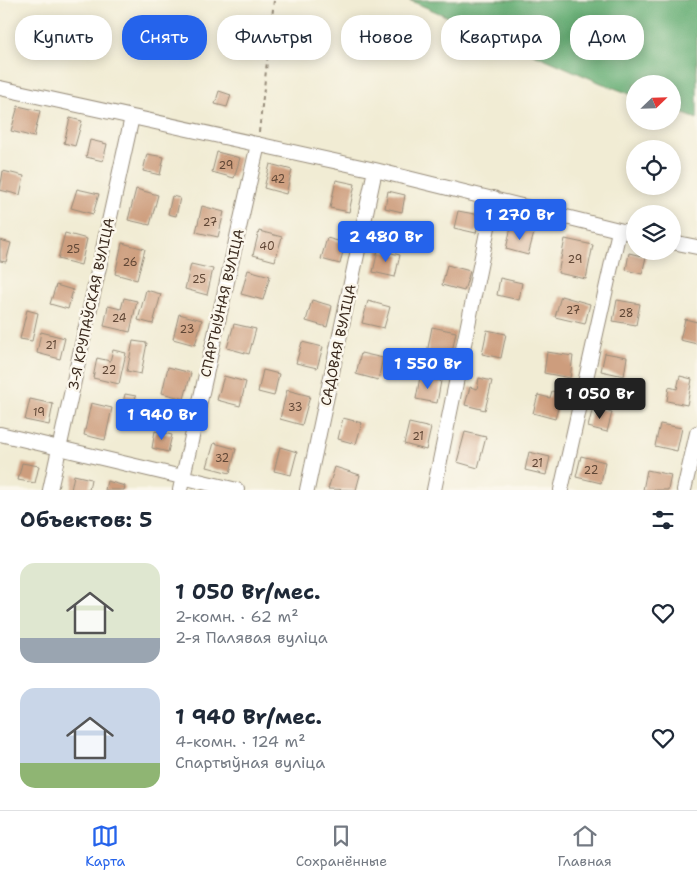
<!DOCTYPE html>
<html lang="ru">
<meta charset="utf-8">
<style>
:root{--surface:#fff;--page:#f2f2f3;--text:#1f2937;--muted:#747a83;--line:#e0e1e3;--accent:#2563eb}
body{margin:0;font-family:"Shantell Sans",sans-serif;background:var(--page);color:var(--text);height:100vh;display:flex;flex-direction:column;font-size:19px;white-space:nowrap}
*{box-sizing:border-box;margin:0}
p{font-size:16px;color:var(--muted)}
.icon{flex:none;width:28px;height:28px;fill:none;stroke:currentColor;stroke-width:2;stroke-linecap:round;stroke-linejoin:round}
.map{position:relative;height:490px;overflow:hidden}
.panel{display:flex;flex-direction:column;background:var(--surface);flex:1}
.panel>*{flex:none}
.banner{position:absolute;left:15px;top:15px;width:668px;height:45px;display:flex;gap:10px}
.needle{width:32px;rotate:67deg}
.fabs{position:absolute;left:626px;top:75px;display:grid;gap:10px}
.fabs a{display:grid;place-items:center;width:55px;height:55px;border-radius:50%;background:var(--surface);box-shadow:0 2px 12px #0003;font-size:25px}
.price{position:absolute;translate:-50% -42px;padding:0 11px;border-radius:5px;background:var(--accent);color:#fff;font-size:16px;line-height:32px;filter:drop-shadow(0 1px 2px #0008)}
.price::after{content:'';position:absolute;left:50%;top:30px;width:15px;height:11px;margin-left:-8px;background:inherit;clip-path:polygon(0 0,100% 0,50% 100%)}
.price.selected{background:#222;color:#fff}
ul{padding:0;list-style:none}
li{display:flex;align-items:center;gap:15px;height:125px;padding:0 20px}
li span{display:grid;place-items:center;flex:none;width:140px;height:100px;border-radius:15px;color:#555}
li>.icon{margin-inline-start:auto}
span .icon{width:60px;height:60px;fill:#fffc;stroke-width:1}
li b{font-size:21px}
h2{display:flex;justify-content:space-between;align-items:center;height:60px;padding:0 20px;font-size:21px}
.tag{padding:0 18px;border-radius:20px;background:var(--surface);box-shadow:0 2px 12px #0003;font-size:18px;line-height:45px}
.tag.selected{background:var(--accent);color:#fff}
.tab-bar{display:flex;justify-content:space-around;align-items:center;height:70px;border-top:1px solid var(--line);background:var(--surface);font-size:14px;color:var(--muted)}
.tab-bar a{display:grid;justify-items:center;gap:2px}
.tab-bar .selected{color:var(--accent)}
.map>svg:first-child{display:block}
.forest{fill:#66ae75;stroke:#506c4a}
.building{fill:#cd9d7d}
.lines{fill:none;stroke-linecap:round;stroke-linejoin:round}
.minor-casing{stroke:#968b79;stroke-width:16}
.path{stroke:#968b79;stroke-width:2;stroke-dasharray:4 4;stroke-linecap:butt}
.minor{stroke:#fff;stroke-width:14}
.labels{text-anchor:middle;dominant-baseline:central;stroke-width:5;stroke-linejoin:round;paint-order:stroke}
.number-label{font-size:11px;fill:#604736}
.street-label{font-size:14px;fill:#3b2a1e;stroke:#fbf7ec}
</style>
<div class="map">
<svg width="697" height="490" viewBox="0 0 697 490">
<rect width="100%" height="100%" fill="#fbf7ec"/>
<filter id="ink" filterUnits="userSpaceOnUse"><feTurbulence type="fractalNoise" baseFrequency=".02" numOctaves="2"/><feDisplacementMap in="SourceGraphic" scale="10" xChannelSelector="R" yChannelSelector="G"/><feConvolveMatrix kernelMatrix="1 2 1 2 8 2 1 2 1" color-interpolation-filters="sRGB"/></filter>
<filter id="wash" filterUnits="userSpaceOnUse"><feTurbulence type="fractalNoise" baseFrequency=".0096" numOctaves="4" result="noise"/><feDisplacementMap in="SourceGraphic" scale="20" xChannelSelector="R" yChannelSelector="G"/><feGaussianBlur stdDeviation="1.12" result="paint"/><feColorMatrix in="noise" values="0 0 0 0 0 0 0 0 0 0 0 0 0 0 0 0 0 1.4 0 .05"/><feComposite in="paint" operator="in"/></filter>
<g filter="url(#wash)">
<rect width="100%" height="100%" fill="#f1ecd4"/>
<path class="forest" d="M409 0H697V119L673 110 672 84H635V96L601 83Z"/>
<g id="blocks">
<path class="building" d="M219 91 231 95 227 107 215 104Z
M18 106 40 111 34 137 11 131Z
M70 118 82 121 75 146 64 143Z
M90 140 107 144 103 161 86 157Z
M217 152 240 158 234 178 212 172Z
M147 154 164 157 160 175 143 171Z
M270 164 292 170 286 194 264 188Z
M3 171 24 176 20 195 0 190Z
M336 180 355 184 349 212 330 208Z
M77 189 99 194 93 214 71 208Z
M136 189 158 195 150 225 128 220Z
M388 191 405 195 402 212 385 208Z
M172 196 180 198 176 216 168 214Z
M202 206 224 212 218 237 196 232Z
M458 211 480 215 476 233 454 228Z
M511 227 534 233 528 255 506 249Z
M259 231 282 237 275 261 253 255Z
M65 233 87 239 81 265 58 259Z
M327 238 345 243 340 264 321 259Z
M565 239 593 245 586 279 558 273Z
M0 240 11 243 6 262 0 261Z
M122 243 145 249 137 280 115 274Z
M378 250 400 255 395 277 373 272Z
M629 253 646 257 642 274 626 270Z
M191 264 213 269 207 295 185 289Z
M447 265 470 271 464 291 442 285Z
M248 270 270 276 263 300 241 294Z
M500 278 522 283 519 300 497 295Z
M56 285 73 290 68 309 50 304Z
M146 290 161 294 153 324 138 320Z
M561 296 590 304 585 324 555 317Z
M124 298 137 301 130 332 104 326 108 306 121 309Z
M312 300 332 306 327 327 306 321Z
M617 300 640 304 636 325 613 321Z
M368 301 390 307 384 328 362 323Z
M27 310 38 313 32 341 20 339Z
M179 314 202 320 195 345 173 339Z
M685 319 697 322V344L680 340Z
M234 324 256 329 249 354 227 348Z
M432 327 456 332 451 357 427 353Z
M487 330 506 334 501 358 482 354Z
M41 332 65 338 60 359 37 353Z
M133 341 147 343 141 374 127 371Z
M302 342 323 347 317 368 296 363Z
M113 350 126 353 119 384 93 378 97 358 110 361Z
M547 352 573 356 570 378 544 373Z
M361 353 383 358 378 380 356 374Z
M605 353 627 357 624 376 601 371Z
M168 367 191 373 184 399 162 393Z
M263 370 279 374 274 396 258 392Z
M224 376 246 382 240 406 217 400Z
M680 376 692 379 687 405 667 401 669 387 677 389Z
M420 377 441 381 437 403 416 399Z
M479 378 492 381 485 410 465 405 470 387 477 389Z
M287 390 310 396 302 425 280 419Z
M552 391 562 394 555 419 533 413 538 395 550 398Z
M125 394 136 396 129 423 119 421Z
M30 399 53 404 49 425 25 420Z
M91 403 112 408 105 440 84 435Z
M593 407 612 412 607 432 588 427Z
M343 418 362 423 356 444 338 439Z
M409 423 431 428 426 450 404 444Z
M660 424 682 428 677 451 655 446Z
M155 431 172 435 168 452 152 448Z
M465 432 486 437 478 468 457 462Z
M214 443 236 449 230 473 207 467Z
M280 447 297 452 291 475 274 471Z
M529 452 550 457 546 475 525 470Z
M581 456 605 462 601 483 576 477Z
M22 463 39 466 35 483 18 480Z
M335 467 360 475 356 490 328 489Z
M647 470 671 475 668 490H643Z
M74 475 91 479 89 490H71Z
M107 481 125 486 124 490H105Z"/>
</g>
</g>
<g filter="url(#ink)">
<use href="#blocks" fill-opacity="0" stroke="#968b79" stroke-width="1"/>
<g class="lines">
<defs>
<path id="minor" d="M0 88 375 170 635 234
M672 242 697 247
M0 434 237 490
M50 490 132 117
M180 490 258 144
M307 490 375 170
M434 490 494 198
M561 490 619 231
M684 490 697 433"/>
</defs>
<use href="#minor" class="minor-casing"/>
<path class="path" d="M259 132 274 0"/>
<use href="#minor" class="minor"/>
</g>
</g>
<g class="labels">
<g class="number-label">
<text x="226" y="165">29</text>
<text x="278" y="179">42</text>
<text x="210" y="222">27</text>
<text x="267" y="246">40</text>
<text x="73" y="249">25</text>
<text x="575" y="259">29</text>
<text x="130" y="262">26</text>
<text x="199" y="279">25</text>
<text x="573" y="310">27</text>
<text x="626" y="313">28</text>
<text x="119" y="318">24</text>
<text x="187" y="329">23</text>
<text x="51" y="345">21</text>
<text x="109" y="370">22</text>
<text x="295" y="407">33</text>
<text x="39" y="412">19</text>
<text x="418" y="436">21</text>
<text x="222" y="458">32</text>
<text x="537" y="463">21</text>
<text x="591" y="470">22</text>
</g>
<g class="street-label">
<text transform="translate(222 303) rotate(-77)">СПАРТЫЎНАЯ ВУЛІЦА</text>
<text transform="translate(91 304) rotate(-78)">3-Я КРУПАЎСКАЯ ВУЛІЦА</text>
<text transform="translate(338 345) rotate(-78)">САДОВАЯ ВУЛІЦА</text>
</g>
</g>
</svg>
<div class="fabs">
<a><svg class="needle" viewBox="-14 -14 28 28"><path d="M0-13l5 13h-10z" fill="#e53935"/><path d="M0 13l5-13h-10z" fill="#747a83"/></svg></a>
<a><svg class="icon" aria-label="locate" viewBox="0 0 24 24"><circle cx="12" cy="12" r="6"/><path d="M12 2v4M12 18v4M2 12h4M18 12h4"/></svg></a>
<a><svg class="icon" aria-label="layers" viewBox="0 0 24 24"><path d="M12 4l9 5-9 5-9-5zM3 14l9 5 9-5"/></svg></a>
</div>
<b class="price" style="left:520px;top:241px">1 270 Br</b>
<b class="price" style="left:386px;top:263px">2 480 Br</b>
<b class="price" style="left:428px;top:390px">1 550 Br</b>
<b class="price selected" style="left:600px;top:420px">1 050 Br</b>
<b class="price" style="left:162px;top:441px">1 940 Br</b>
<div class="banner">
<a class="tag">Купить</a>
<a class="tag selected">Снять</a>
<a class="tag">Фильтры</a>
<a class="tag">Новое</a>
<a class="tag">Квартира</a>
<a class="tag">Дом</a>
</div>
</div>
<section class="panel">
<h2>Объектов: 5<svg class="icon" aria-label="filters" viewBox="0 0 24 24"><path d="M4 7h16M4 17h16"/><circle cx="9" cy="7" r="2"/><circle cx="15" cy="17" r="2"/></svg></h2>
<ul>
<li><span style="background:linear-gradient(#dfe7d0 75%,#9aa5b1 0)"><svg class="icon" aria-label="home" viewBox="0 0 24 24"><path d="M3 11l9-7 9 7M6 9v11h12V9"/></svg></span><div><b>1 050 Br/мес.</b><p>2-комн. · 62 m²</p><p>2-я Палявая вуліца</p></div><svg class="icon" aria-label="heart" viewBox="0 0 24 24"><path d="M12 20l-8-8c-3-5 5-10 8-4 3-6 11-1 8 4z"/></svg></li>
<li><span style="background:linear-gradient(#c9d6e8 75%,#8fb573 0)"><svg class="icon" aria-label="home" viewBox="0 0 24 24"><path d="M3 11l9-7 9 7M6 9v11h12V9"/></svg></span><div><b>1 940 Br/мес.</b><p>4-комн. · 124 m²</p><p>Спартыўная вуліца</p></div><svg class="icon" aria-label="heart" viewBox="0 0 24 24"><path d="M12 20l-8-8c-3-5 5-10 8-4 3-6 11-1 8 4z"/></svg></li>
</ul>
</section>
<nav class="tab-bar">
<a class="selected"><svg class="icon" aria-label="map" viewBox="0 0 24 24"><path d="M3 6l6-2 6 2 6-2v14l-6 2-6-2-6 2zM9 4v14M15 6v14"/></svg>Карта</a>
<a><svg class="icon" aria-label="saved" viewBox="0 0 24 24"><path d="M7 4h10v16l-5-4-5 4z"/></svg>Сохранённые</a>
<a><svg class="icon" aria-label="home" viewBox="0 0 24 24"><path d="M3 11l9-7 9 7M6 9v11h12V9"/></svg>Главная</a>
</nav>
